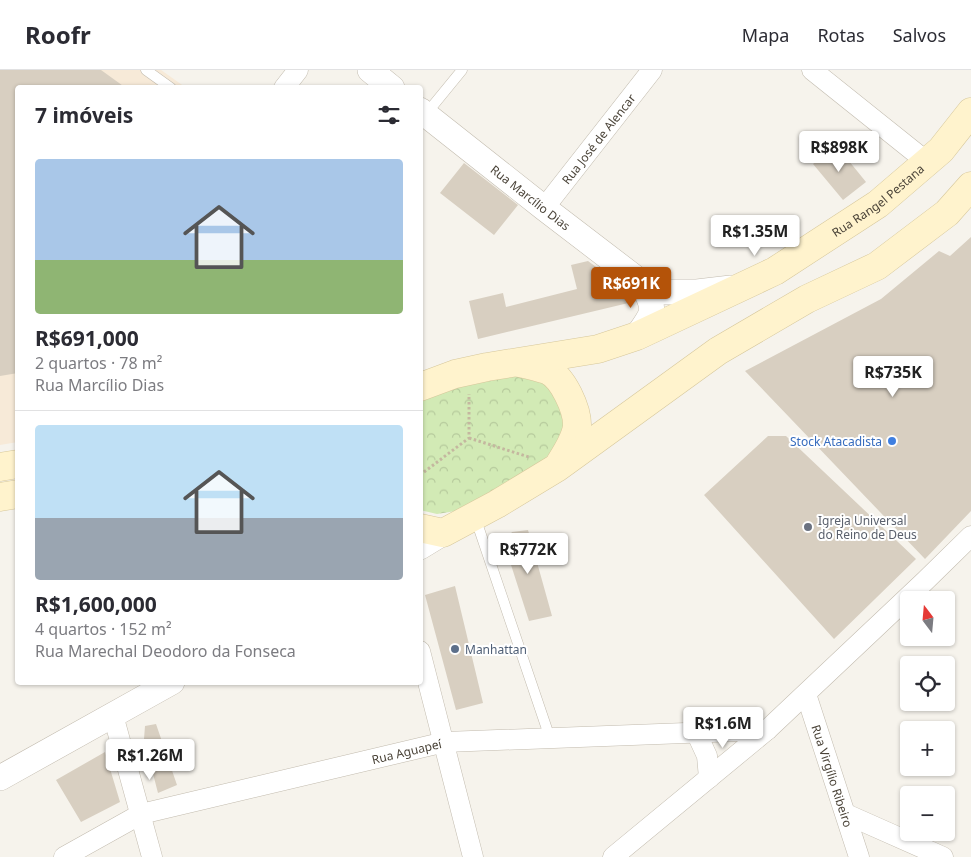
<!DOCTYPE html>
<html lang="pt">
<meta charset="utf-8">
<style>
:root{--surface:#fff;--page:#f2f2f3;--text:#2b2b33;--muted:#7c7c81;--line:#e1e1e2;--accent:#b45309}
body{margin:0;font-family:"Noto Sans",sans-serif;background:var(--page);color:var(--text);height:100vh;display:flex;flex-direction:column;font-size:19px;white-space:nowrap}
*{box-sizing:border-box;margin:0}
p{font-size:16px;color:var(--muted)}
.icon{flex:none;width:28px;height:28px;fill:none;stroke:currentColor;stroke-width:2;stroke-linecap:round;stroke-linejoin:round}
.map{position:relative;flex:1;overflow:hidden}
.sheet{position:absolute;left:15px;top:15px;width:408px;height:600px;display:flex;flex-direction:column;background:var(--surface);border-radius:5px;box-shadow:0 1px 4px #0004}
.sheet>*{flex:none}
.needle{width:32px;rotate:344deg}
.buttons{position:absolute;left:900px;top:521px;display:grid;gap:10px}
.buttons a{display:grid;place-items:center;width:55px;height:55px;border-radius:5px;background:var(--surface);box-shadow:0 1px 4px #0004;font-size:25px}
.price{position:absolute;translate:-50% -42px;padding:0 11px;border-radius:5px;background:#fff;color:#222;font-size:16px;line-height:32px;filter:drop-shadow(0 1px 2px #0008)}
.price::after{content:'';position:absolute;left:50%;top:30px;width:15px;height:11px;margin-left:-8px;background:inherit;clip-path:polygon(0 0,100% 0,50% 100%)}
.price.current{background:var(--accent);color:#fff}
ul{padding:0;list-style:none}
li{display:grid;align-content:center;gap:10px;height:265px;padding:0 20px}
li+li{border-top:1px solid var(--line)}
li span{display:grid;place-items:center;height:155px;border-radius:5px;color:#555}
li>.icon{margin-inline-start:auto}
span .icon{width:90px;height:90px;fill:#fffc;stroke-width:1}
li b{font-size:21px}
h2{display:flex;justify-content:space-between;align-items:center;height:60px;padding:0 20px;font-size:21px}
header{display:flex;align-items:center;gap:30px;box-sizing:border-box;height:70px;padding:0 25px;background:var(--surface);border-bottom:1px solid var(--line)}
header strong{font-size:24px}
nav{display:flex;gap:28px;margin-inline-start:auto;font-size:18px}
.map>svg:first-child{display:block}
.commercial{fill:#f7ead8}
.park{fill:url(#park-crowns)}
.building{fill:#d8cfc1}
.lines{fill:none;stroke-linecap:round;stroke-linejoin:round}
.service-casing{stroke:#c2bbae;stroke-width:11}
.minor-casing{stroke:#c2bbae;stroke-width:21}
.tertiary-casing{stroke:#c2bbae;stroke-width:26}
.secondary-casing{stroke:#d6c79b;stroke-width:29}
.path{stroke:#c4b79f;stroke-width:3;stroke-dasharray:2.5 2.5;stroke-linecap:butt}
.service{stroke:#fff;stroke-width:10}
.minor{stroke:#fff;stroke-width:20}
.tertiary{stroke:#fff;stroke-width:25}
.secondary{stroke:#fff3cd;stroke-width:28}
.shop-dot{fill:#3f7fe0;stroke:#fff;stroke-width:2}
.worship-dot{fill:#6b7280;stroke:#fff;stroke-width:2}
.service-dot{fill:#5c6f8a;stroke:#fff;stroke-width:2}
.labels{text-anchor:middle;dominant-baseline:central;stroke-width:4;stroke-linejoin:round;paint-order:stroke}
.street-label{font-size:12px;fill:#4b4439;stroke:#fff}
.shop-label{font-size:12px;fill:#366cbe;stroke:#fff;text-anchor:end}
.worship-label{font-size:12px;fill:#5b616d;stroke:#fff;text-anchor:start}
.service-label{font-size:12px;fill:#4e5e75;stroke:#fff;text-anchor:start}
</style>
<header>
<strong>Roofr</strong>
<nav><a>Mapa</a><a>Rotas</a><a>Salvos</a></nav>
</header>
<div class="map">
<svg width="971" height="787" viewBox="0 0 971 787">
<defs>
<pattern id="park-crowns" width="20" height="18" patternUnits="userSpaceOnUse" patternTransform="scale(1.25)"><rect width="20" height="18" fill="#d2eab5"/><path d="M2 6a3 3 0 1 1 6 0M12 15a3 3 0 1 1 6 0" fill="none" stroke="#b6ca9c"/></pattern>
</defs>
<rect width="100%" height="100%" fill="#f6f3ec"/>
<path class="commercial" d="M0 0H161L185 17 18 18V372L0 375Z"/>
<path class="park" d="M517 303 541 310 557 323 563 343V359L556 377 541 393 462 440 437 444 420 440V325Z"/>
<path class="building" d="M0 0H101L126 18H18V303L0 306Z
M836 75 866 112 843 130 813 94Z
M464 93 518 135 494 165 440 123Z
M971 167V441L925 489 745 301 881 229 939 181 950 186Z
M588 191 641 230 478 269 469 231 503 223 506 237 577 219 571 195Z
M768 366H786L916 489 834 569 704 425Z
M528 460 552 546 529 551 504 473 512 462Z
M455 516 483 633 456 640 425 525Z
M156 654 177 715 158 723 144 669 145 656Z
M105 682 120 732 81 752 56 710Z"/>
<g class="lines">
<defs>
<path id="service" d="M146 0 171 18
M426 44 462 0
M475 447 550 668"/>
<g id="minor">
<path d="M812 0 927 92"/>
<path d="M284 18 298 0"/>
<path id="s1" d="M544 138 652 0"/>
<path d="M420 581 473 787"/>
<path id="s2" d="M806 624 859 787"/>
<path d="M113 645 152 787"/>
<path d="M696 662 707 686 709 708"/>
<path d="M846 744 943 787"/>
<path id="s3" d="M64 787 141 744 445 672 767 660"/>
<path d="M613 787 767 660 925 511 971 466"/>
</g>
<g id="tertiary">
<path d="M370 0 392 18"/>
<path id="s4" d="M420 40 544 138 642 213 664 222H697L731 218"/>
<path d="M637 266C655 241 656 241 642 213"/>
<path d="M420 477 443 463"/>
<path d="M0 708 172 612"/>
</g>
<g id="secondary">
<path d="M520 293C529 295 538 297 547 300 563 307 578 340 577 357 575 370 567 382 560 393"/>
<path id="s5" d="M420 317 455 304 487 297 598 279 637 266 775 201 878 134 941 80 971 42"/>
<path d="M0 397 18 394"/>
<path d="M0 427 18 424"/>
<path d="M420 458 443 463 497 434 558 397 718 281 807 229 877 196 947 143 971 116"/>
</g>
</defs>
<use href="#service" class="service-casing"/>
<use href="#minor" class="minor-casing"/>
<use href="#tertiary" class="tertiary-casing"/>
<use href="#secondary" class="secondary-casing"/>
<path class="path" d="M469 368 529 387
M420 405 469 368V324"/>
<use href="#service" class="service"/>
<use href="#minor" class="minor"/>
<use href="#tertiary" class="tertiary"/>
<use href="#secondary" class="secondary"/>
</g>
<circle class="shop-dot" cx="892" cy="371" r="5"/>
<circle class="worship-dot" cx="808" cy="457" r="5"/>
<circle class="service-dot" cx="455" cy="579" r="5"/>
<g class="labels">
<g class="street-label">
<text stroke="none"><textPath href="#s1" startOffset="88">Rua José de Alencar</textPath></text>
<text stroke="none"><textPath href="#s4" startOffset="141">Rua Marcílio Dias</textPath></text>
<text stroke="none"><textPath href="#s5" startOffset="501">Rua Rangel Pestana</textPath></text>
<text stroke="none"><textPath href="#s3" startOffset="361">Rua Aguapeí</textPath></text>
<text stroke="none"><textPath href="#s2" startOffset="86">Rua Virgílio Ribeiro</textPath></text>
</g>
<g class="shop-label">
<text x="882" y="371">Stock Atacadista</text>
</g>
<g class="worship-label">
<text x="818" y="450">Igreja Universal<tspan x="818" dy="14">do Reino de Deus</tspan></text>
</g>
<g class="service-label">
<text x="465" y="579">Manhattan</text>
</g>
</g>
</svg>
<div class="buttons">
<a><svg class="needle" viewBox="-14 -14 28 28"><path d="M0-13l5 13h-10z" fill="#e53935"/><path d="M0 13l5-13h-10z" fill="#7c7c81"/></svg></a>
<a><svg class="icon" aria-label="locate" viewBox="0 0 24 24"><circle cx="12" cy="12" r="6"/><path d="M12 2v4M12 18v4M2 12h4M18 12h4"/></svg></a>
<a>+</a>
<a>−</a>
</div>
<b class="price" style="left:839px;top:103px">R$898K</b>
<b class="price" style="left:755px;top:187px">R$1.35M</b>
<b class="price current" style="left:631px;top:239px">R$691K</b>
<b class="price" style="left:893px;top:328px">R$735K</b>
<b class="price" style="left:528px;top:505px">R$772K</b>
<b class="price" style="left:723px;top:679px">R$1.6M</b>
<b class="price" style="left:150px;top:711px">R$1.26M</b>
<section class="sheet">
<h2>7 imóveis<svg class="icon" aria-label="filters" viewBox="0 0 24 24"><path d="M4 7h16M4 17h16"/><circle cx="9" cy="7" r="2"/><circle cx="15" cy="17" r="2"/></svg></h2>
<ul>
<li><span style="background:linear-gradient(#a9c7e8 65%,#8fb573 0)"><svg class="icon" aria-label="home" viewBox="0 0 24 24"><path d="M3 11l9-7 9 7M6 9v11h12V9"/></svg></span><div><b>R$691,000</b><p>2 quartos · 78 m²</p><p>Rua Marcílio Dias</p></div></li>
<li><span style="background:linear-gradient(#bfe0f5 60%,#9aa5b1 0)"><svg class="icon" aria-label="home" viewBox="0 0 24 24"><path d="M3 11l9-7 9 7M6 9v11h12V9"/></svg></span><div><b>R$1,600,000</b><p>4 quartos · 152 m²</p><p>Rua Marechal Deodoro da Fonseca</p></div></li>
</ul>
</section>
</div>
